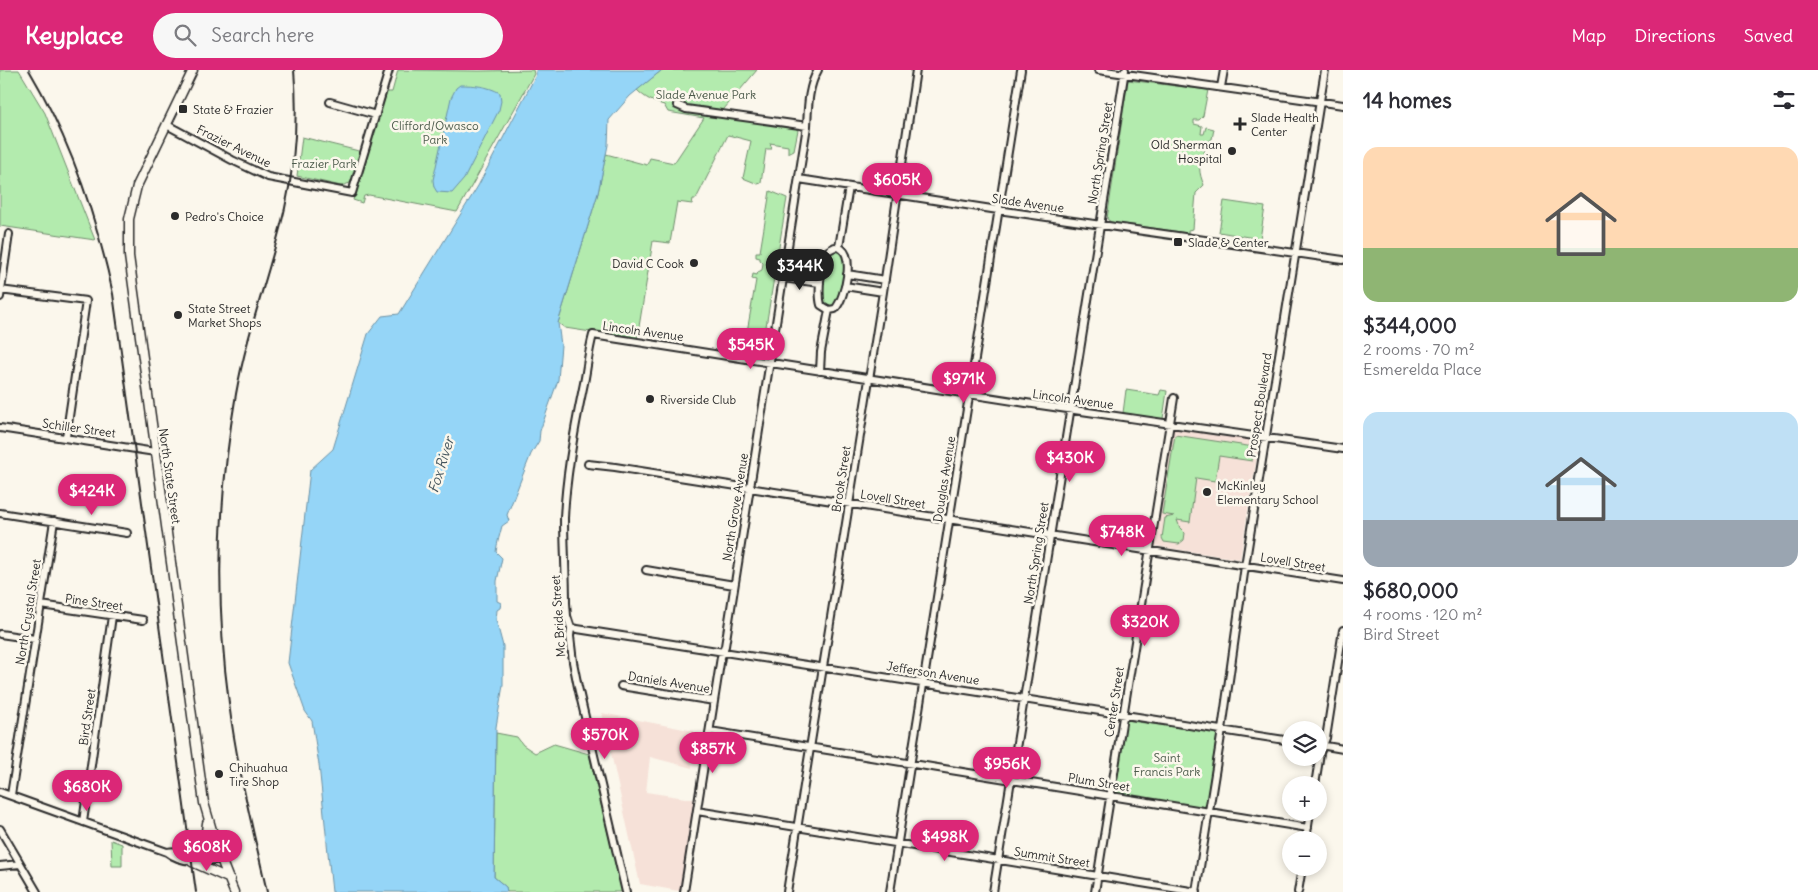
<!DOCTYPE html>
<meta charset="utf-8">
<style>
:root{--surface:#fff;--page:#f7f7f7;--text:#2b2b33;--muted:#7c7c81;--accent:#db2777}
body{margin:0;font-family:Delius,sans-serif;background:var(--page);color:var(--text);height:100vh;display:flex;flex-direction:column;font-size:19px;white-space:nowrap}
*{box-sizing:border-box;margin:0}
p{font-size:16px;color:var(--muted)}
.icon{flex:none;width:28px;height:28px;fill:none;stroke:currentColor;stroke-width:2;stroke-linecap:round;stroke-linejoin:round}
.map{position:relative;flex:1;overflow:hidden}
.side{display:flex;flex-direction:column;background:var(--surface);width:475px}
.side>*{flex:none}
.buttons{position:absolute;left:1282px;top:651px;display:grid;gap:10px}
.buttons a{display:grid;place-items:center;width:45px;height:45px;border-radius:50%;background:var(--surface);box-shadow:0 2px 8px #0003;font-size:25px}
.price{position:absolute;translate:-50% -42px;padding:0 11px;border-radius:18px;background:var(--accent);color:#fff;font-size:16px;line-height:32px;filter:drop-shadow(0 1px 2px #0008)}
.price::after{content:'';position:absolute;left:50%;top:30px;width:15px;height:11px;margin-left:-8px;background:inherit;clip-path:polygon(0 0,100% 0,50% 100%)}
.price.current{background:#222;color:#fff}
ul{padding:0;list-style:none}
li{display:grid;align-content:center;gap:10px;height:265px;padding:0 20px}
li span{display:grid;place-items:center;height:155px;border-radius:15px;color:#555}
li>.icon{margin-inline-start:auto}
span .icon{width:90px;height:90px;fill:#fffc;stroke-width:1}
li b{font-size:21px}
h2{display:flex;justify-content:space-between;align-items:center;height:60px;padding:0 20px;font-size:21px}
header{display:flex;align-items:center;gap:30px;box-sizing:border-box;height:70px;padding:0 25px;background:var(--accent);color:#fff}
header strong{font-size:24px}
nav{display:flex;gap:28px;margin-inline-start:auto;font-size:18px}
.search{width:350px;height:45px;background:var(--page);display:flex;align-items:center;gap:12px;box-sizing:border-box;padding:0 18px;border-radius:28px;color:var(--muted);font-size:19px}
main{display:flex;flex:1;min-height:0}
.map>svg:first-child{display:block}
.built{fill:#f6e1d8}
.green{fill:#b3ebae;stroke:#6f8b6c}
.water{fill:#95d5f7;stroke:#6b91a5}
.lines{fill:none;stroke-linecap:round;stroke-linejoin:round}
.minor-casing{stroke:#2b2b2b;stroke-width:10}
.major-casing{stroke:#2b2b2b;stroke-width:11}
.minor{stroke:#fbf7ec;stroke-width:6}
.major{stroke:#fbf7ec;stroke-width:8}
.rail{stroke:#2b2b2b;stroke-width:2}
.poi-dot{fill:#2b2b2b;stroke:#fbf7ec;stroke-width:2}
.labels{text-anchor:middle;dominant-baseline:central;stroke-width:5;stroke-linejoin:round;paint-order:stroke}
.park-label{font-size:12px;fill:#4d5b4c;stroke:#fbf7ec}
.poi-label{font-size:12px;fill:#2b2b2b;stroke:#fbf7ec;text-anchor:start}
.street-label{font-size:12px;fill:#2b2b2b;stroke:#fbf7ec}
.water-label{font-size:14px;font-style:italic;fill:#46565e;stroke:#fbf7ec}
</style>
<header>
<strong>Keyplace</strong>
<div class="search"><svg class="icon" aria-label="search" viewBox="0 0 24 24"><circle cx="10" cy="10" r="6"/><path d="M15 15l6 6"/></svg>Search here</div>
<nav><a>Map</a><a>Directions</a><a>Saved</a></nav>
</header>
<main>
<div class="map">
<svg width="1343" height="822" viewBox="0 0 1343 822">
<rect width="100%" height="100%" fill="#fbf7ec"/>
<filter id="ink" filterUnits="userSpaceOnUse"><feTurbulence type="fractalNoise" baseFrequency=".02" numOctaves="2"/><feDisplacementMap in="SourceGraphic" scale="10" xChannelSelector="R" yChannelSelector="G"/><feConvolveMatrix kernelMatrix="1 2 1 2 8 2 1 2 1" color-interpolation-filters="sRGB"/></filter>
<g filter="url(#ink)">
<path class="built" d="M1173 359 1258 371 1259 373 1240 489 1155 476 1171 363Z
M602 643 694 661 692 698 650 687 646 722 698 730 685 820 699 822H684L640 814Z"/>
<path class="green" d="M0 0H19L45 43 95 170 0 156Z
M398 0 479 1 533 0 534 4 457 142 369 125 364 126 362 133 353 130 386 22H392Z
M662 0H757L718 46 793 57 798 60 794 80 788 83V76L770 73 772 79H766L761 113 758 114 743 108 751 71 728 65 696 129H693L692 134 677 132 670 173 653 171 637 269 565 258 558 253 598 123 606 84 647 95 650 88 674 93 704 48 668 42 664 35C653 32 645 28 637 20Z
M1128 10 1208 20 1203 46 1199 50H1194V54L1202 56 1201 64H1204L1206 57 1214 59 1212 69 1201 77 1205 81C1197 92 1199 104 1204 115L1196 123 1193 159 1188 160V163L1111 152 1107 149Z
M302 67 363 82 355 108H353L350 113 341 116 297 106Z
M770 121 787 128 761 287 736 283 738 269 735 267 736 261 747 262 756 210 752 209 753 204 757 205 758 202 762 200 763 193 760 190V188L756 187V182H760Z
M1224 131 1265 137 1260 169 1219 162Z
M832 181H838L844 184C846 200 844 219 836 234L829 236 823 231C822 218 822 191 832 181Z
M1126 320 1159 325 1161 320 1167 321 1163 349 1123 343Z
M1175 365 1254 377 1252 391 1219 386 1215 411 1196 408 1190 452 1177 450 1180 458 1185 463 1184 470 1179 474 1164 472 1162 468 1165 448 1174 446 1162 444Z
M1126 648 1131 651 1215 663 1217 665 1206 735 1203 737 1115 723Z
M496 663 517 667 523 675 535 683 554 674 589 684 622 822H507L506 817 494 807Z
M111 770 122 774V796H112Z"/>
<path class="water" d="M536 0H662L630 26 609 50 608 75 598 123 558 253 561 275 558 310 540 361 539 371 531 384 507 445 509 451 502 456C500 464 497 473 496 482L502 488 497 511V531L501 533 500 538 497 540 496 550 503 576V615L496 657 494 807 506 817 507 822H332L319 695 312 651 305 641 288 593 310 400 333 379 368 264 382 246 399 244 478 116 536 5Z
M460 15C474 15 488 16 500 23L501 31 499 40 464 109 452 123 437 122 434 117 433 110 451 28 456 18Z"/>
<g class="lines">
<defs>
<path id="minor" d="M1098 0 1343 35
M1221 17 1224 0
M330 32 376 45
M677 35 686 39 807 56
M167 55 232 90 268 107 352 123 389 0
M799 109 998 140 1343 190
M835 177C858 177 845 229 835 239L829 240 821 235C818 224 820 190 828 181 830 179 833 178 835 177Z
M839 177 849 117
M785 194 822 200
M847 204 885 210
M783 208 820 213
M845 216 883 222
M0 220 86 231 66 367
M0 227 9 164
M820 301 821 282 829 240
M0 358 155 382
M588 394 615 397 1343 511
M0 443 127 463
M646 500 734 515
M41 535 143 550
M571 558 1291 671
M0 564 35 569
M621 616 714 631
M710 661 1308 758
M1320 675 1343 679
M1315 715 1320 683 1326 668 1343 560
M0 722 167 782C182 794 203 792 221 789
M11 725 54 451
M697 741 1197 822
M83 752 112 546
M0 759 37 822
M1306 770 1310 742
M167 782C183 778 201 787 219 784
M0 796 20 794
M626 822 578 617 573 592 570 566 571 558 567 546 566 533C566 504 564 476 564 448 566 404 574 361 583 318 587 300 588 283 593 265L1026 333 1343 379
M684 822 721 587 725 576 807 56C808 37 808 17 818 0
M787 822 883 222 916 0
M890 822 1021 0
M993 822 1125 0
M1095 822 1174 328
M1196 822 1222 660 1245 496 1325 0
M1298 822 1302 798"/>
<path id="major" d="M193 0 137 116 129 149V186L204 733 219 784 234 822
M191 784C207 778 205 768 207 753
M192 792 230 809"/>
</defs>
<use href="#minor" class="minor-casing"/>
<use href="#major" class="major-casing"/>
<use href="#minor" class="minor"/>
<use href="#major" class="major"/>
<path class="rail" d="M29 0C70 69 96 145 113 224L196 822
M267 822C253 759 237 697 229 633 215 530 218 427 236 324 247 261 271 200 285 138 295 93 298 46 294 0"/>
</g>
</g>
<g class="poi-dot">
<rect x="178" y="34" width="10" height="10" rx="2.5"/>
<path d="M1237.5 46.5h5v5h5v5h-5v5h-5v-5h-5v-5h5z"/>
<circle cx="1232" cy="81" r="5"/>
<circle cx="175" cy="146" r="5"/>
<rect x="1173" y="167" width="10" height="10" rx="2.5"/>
<circle cx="694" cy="193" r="5"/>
<circle cx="178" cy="245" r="5"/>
<circle cx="650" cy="329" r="5"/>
<circle cx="1207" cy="422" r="5"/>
<circle cx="219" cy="704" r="5"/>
</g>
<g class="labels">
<g class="park-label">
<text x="706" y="24">Slade Avenue Park</text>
<text x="435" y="55">Clifford/Owasco<tspan x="435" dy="14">Park</tspan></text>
<text x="324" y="93">Frazier Park</text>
<text x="1167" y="687">Saint<tspan x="1167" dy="14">Francis Park</tspan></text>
</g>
<g class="poi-label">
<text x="193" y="39">State &amp; Frazier</text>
<text x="1251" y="47">Slade Health<tspan x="1251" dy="14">Center</tspan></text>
<text x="1222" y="74" text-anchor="end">Old Sherman<tspan x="1222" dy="14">Hospital</tspan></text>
<text x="185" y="146">Pedro's Choice</text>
<text x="1188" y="172">Slade &amp; Center</text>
<text x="684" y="193" text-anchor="end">David C Cook</text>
<text x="188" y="238">State Street<tspan x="188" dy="14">Market Shops</tspan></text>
<text x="660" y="329">Riverside Club</text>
<text x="1217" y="415">McKinley<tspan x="1217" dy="14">Elementary School</tspan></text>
<text x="229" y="697">Chihuahua<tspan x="229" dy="14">Tire Shop</tspan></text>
</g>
<g class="street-label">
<text transform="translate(234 76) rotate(26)">Frazier Avenue</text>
<text transform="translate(1100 83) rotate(-81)">North Spring Street</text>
<text transform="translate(1028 133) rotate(8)">Slade Avenue</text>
<text transform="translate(643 261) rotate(8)">Lincoln Avenue</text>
<text transform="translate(1073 329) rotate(8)">Lincoln Avenue</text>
<text transform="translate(1259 335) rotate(-81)">Prospect Boulevard</text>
<text transform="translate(79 358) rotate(8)">Schiller Street</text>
<text transform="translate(170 406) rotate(82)">North State Street</text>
<text transform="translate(841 409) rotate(-81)">Brook Street</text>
<text transform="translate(944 409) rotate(-81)">Douglas Avenue</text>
<text transform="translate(893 429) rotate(9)">Lovell Street</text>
<text transform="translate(735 437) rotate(-81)">North Grove Avenue</text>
<text transform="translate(1036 483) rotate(-81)">North Spring Street</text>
<text transform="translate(1293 492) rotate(9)">Lovell Street</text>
<text transform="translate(94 532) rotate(8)">Pine Street</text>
<text transform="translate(28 542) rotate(-81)">North Crystal Street</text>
<text transform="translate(558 546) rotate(-94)">Mc Bride Street</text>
<text transform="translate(933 603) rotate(9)">Jefferson Avenue</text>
<text transform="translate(669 612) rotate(9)">Daniels Avenue</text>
<text transform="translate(1114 632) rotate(-81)">Center Street</text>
<text transform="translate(87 647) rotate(-82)">Bird Street</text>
<text transform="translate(1099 712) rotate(9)">Plum Street</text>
<text transform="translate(1052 787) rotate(9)">Summit Street</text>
</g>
<g class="water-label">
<text transform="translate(441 395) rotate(-73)">Fox River</text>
</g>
</g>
</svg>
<div class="buttons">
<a><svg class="icon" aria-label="layers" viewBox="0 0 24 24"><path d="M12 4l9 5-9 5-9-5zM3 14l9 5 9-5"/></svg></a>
<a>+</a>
<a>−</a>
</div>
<b class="price" style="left:897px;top:135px">$605K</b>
<b class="price current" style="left:800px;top:221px">$344K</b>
<b class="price" style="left:751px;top:300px">$545K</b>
<b class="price" style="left:964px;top:334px">$971K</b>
<b class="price" style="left:1070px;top:413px">$430K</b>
<b class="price" style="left:92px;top:446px">$424K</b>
<b class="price" style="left:1122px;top:487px">$748K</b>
<b class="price" style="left:1145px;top:577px">$320K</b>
<b class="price" style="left:605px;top:690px">$570K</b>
<b class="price" style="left:713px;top:704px">$857K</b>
<b class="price" style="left:1007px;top:719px">$956K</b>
<b class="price" style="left:87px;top:742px">$680K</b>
<b class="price" style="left:945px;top:792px">$498K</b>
<b class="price" style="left:207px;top:802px">$608K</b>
</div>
<section class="side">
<h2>14 homes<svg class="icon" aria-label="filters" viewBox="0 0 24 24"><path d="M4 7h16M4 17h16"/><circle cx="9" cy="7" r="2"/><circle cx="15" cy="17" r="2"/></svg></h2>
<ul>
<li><span style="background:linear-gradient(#ffd9b3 65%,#8fb573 0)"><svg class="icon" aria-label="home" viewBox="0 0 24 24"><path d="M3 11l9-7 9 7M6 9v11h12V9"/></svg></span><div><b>$344,000</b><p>2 rooms · 70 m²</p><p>Esmerelda Place</p></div></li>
<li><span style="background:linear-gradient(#bfe0f5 70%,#9aa5b1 0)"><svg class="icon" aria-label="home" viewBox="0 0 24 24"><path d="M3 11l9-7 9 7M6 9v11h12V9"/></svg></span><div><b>$680,000</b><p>4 rooms · 120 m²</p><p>Bird Street</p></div></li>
</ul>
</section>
</main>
